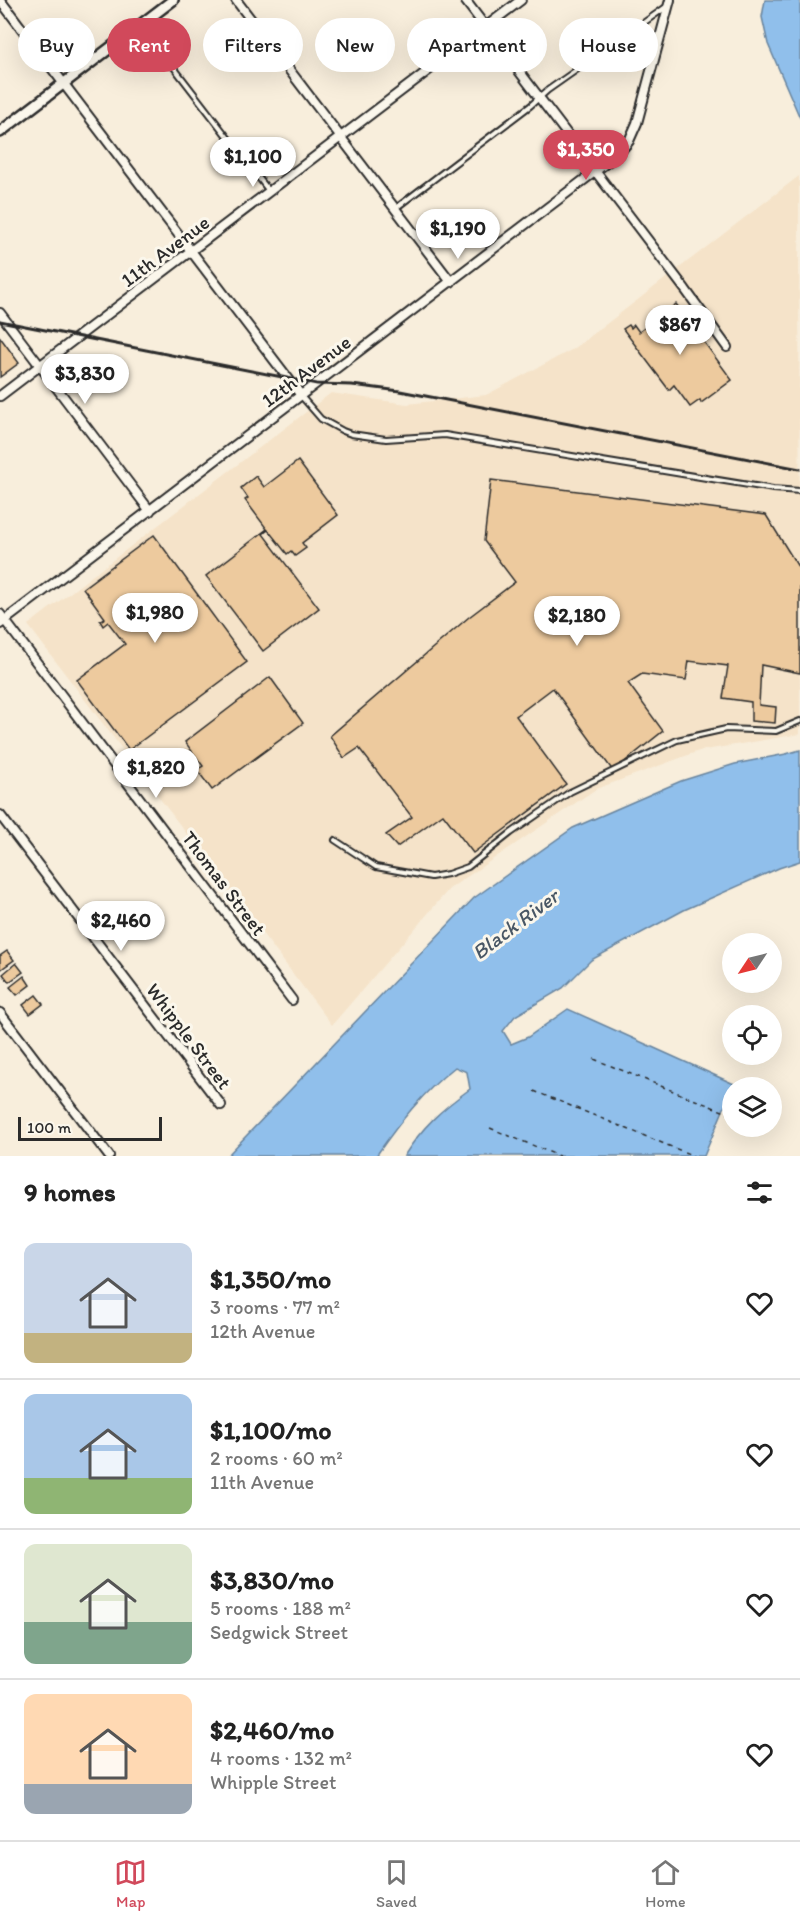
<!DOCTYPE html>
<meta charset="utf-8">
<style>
:root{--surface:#fff;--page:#f2f2f2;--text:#222;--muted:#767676;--line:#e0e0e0;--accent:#d1495b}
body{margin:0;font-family:Itim,sans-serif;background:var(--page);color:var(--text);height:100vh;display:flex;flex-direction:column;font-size:22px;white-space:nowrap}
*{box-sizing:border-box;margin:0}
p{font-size:20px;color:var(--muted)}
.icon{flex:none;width:33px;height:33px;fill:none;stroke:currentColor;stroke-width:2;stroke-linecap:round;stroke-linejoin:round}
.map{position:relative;height:1156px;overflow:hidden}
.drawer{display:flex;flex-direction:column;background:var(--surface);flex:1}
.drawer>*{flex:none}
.guide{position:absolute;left:18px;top:18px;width:765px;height:54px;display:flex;gap:12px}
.needle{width:39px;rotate:235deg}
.controls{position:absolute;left:722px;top:933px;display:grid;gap:12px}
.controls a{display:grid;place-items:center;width:60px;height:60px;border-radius:50%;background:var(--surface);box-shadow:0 6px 24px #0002;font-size:30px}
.scale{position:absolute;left:18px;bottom:15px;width:144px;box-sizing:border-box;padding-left:6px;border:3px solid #2b2b2b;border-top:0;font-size:16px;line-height:21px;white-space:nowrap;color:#2b2b2b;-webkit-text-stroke:4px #fbf7ec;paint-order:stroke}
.price{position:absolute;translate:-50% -51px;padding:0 14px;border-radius:21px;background:#fff;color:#222;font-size:20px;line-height:39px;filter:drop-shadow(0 2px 3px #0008)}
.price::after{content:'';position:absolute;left:50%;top:36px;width:18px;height:14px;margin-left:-9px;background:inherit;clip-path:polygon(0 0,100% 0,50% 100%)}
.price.on{background:var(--accent);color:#fff}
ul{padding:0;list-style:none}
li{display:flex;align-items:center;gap:18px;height:150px;padding:0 24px}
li+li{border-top:2px solid var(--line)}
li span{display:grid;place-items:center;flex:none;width:168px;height:120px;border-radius:12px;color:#555}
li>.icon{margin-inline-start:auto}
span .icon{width:72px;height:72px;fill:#fffc;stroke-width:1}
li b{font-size:26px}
h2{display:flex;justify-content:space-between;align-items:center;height:72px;padding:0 24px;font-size:26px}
.tag{padding:0 21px;border-radius:27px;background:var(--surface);box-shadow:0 6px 24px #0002;font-size:21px;line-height:54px}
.tag.on{background:var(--accent);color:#fff}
.tabs{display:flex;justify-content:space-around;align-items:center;height:84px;border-top:2px solid var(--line);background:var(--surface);font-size:16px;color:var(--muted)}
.tabs a{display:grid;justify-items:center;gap:3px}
.tabs .on{color:var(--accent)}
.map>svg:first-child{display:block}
.built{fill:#f5e3c9}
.water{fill:#90bfeb;stroke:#68849e;stroke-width:1.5}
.building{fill:#edca9e;stroke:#2b2b2b;stroke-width:1.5}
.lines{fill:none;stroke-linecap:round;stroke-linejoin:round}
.service-casing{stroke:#2b2b2b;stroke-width:8}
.minor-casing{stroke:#2b2b2b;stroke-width:12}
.tertiary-casing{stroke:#2b2b2b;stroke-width:14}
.path{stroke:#2b2b2b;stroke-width:1.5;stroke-dasharray:4.5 4.5;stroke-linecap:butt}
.service{stroke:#fbf7ec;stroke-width:4}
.minor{stroke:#fbf7ec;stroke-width:8}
.tertiary{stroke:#fbf7ec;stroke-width:9}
.rail{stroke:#2b2b2b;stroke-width:3}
.labels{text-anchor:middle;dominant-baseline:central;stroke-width:6;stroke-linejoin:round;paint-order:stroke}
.street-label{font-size:20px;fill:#2b2b2b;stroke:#fbf7ec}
.water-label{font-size:21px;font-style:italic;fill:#495765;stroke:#fbf7ec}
</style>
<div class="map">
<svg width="800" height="1156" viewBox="0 0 800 1156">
<rect width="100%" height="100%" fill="#f8eedc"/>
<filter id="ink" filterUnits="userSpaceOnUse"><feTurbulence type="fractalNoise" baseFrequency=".0167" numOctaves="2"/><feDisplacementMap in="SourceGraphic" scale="12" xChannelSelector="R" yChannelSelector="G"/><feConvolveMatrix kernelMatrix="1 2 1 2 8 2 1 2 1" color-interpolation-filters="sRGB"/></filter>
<g filter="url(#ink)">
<path class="built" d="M799 176 800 734 699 751 596 789 449 889 332 1025 28 625 331 393 407 404 486 395 575 348Z"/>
<path class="water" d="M765 0H800V118L768 44 762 17Z
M800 750V861L779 868 684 910 591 960 563 988 515 1016 503 1031 511 1044 528 1037 568 1009 734 1084 704 1156H404C422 1127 442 1109 470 1089L467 1072 455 1067C423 1092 399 1123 376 1156H227L474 898 573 828 681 781 735 764 786 754Z"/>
<path class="building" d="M676 304 732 380 701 403 700 400 690 407 674 385 669 390 623 329 629 325 631 328 634 325 639 332Z
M0 337 19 363 0 377Z
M298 461 338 515 302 543 306 548 295 556 291 551 287 554 268 530 263 534 319 608 263 651 206 576 267 529 245 500 248 498 241 488 256 476 264 487Z
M491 480 766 515 800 570V673L761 665 759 705 776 707 775 723 751 721V702L723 698 728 666 689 661 686 680 642 674 628 683 663 731 613 771 553 688 516 716 566 784 473 853 443 814 397 847 386 835 412 817 359 748 344 758 330 736 469 617 515 582 484 541Z
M154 535 247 662 129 750 77 680 125 644 108 622 103 626 100 621 105 618 83 588Z
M270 677 303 723 212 790 197 770 203 766 185 742Z
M7 951 14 960 0 970V956Z
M16 963 23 972 9 982 3 974Z
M24 976 30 985 17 995 10 987Z
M36 995 43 1004 30 1014 23 1005Z"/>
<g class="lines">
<defs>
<path id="service" d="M142 26 269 191
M396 208 530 106 548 90 666 7
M301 396 321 419 343 431 351 434 386 439 445 435 773 489 800 491
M335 840 376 867 431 877 448 874 468 867 511 833 570 792 677 740 726 729 776 731 800 721"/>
<path id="minor" d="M0 0 300 394
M236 0 451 282
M465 0 685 289 727 347
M0 313 150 511
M0 396 521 0
M0 614 292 1000
M0 624 618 154 629 141 637 123 670 0
M0 815 221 1105
M0 1013 109 1156"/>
<path id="tertiary" d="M0 132 173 0"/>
</defs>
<use href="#service" class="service-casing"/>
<use href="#minor" class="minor-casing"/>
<use href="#tertiary" class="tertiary-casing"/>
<path class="path" d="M594 1059 730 1114
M534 1091 694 1156
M490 1128 559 1156"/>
<use href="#service" class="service"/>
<use href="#minor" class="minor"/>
<use href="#tertiary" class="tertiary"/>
<path class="rail" d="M0 321 317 384 352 385 400 391 800 469"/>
</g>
</g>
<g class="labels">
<g class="street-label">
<text transform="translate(165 251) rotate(-37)">11th Avenue</text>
<text transform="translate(306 371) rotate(-37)">12th Avenue</text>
<text transform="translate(224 883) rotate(53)">Thomas Street</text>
<text transform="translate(189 1036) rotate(53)">Whipple Street</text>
</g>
<g class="water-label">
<text transform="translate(515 924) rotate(-37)">Black River</text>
</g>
</g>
</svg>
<div class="controls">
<a><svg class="needle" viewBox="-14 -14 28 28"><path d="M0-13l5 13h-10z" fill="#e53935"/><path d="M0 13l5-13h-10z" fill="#767676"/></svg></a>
<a><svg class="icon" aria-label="locate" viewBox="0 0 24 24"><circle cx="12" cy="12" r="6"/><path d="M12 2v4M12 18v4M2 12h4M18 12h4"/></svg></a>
<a><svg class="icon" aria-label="layers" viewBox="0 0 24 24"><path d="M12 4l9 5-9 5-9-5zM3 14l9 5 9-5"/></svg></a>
</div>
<div class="scale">100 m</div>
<b class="price on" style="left:586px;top:181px">$1,350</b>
<b class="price" style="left:253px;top:188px">$1,100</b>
<b class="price" style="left:458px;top:260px">$1,190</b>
<b class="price" style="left:680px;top:356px">$867</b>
<b class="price" style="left:85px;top:405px">$3,830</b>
<b class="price" style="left:155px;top:644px">$1,980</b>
<b class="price" style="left:577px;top:647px">$2,180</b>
<b class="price" style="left:156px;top:799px">$1,820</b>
<b class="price" style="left:121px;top:952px">$2,460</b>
<div class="guide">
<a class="tag">Buy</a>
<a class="tag on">Rent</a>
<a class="tag">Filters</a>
<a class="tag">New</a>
<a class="tag">Apartment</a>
<a class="tag">House</a>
</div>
</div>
<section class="drawer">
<h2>9 homes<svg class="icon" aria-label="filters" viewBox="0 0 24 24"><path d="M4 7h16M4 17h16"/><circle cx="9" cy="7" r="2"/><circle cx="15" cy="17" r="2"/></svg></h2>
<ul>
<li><span style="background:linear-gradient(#c9d6e8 75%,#c2b280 0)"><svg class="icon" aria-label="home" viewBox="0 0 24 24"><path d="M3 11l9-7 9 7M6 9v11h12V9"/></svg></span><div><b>$1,350/mo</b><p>3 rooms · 77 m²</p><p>12th Avenue</p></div><svg class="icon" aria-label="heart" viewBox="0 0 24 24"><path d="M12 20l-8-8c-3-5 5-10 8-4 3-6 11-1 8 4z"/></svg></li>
<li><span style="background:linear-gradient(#a9c7e8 70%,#8fb573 0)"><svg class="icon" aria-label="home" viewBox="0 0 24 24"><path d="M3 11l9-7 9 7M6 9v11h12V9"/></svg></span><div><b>$1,100/mo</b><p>2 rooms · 60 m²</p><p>11th Avenue</p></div><svg class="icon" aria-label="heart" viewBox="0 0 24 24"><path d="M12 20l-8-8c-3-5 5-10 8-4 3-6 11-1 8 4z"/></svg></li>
<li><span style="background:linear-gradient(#dfe7d0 65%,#7fa58c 0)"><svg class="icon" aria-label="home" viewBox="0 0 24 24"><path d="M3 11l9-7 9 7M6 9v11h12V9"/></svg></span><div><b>$3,830/mo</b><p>5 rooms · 188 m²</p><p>Sedgwick Street</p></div><svg class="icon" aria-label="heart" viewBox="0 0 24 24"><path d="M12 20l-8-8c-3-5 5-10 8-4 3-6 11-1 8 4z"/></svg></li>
<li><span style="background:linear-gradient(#ffd9b3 75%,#9aa5b1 0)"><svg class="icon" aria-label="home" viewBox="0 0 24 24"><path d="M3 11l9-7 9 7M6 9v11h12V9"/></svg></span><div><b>$2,460/mo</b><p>4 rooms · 132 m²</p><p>Whipple Street</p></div><svg class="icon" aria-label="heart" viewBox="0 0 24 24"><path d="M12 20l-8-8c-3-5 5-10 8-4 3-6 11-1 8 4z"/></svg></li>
</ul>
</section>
<nav class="tabs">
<a class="on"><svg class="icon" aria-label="map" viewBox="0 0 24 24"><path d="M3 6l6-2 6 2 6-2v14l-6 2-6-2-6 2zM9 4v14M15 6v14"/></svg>Map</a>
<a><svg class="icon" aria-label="saved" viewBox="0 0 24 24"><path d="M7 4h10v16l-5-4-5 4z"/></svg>Saved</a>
<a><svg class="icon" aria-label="home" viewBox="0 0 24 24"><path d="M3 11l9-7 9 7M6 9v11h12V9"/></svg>Home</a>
</nav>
